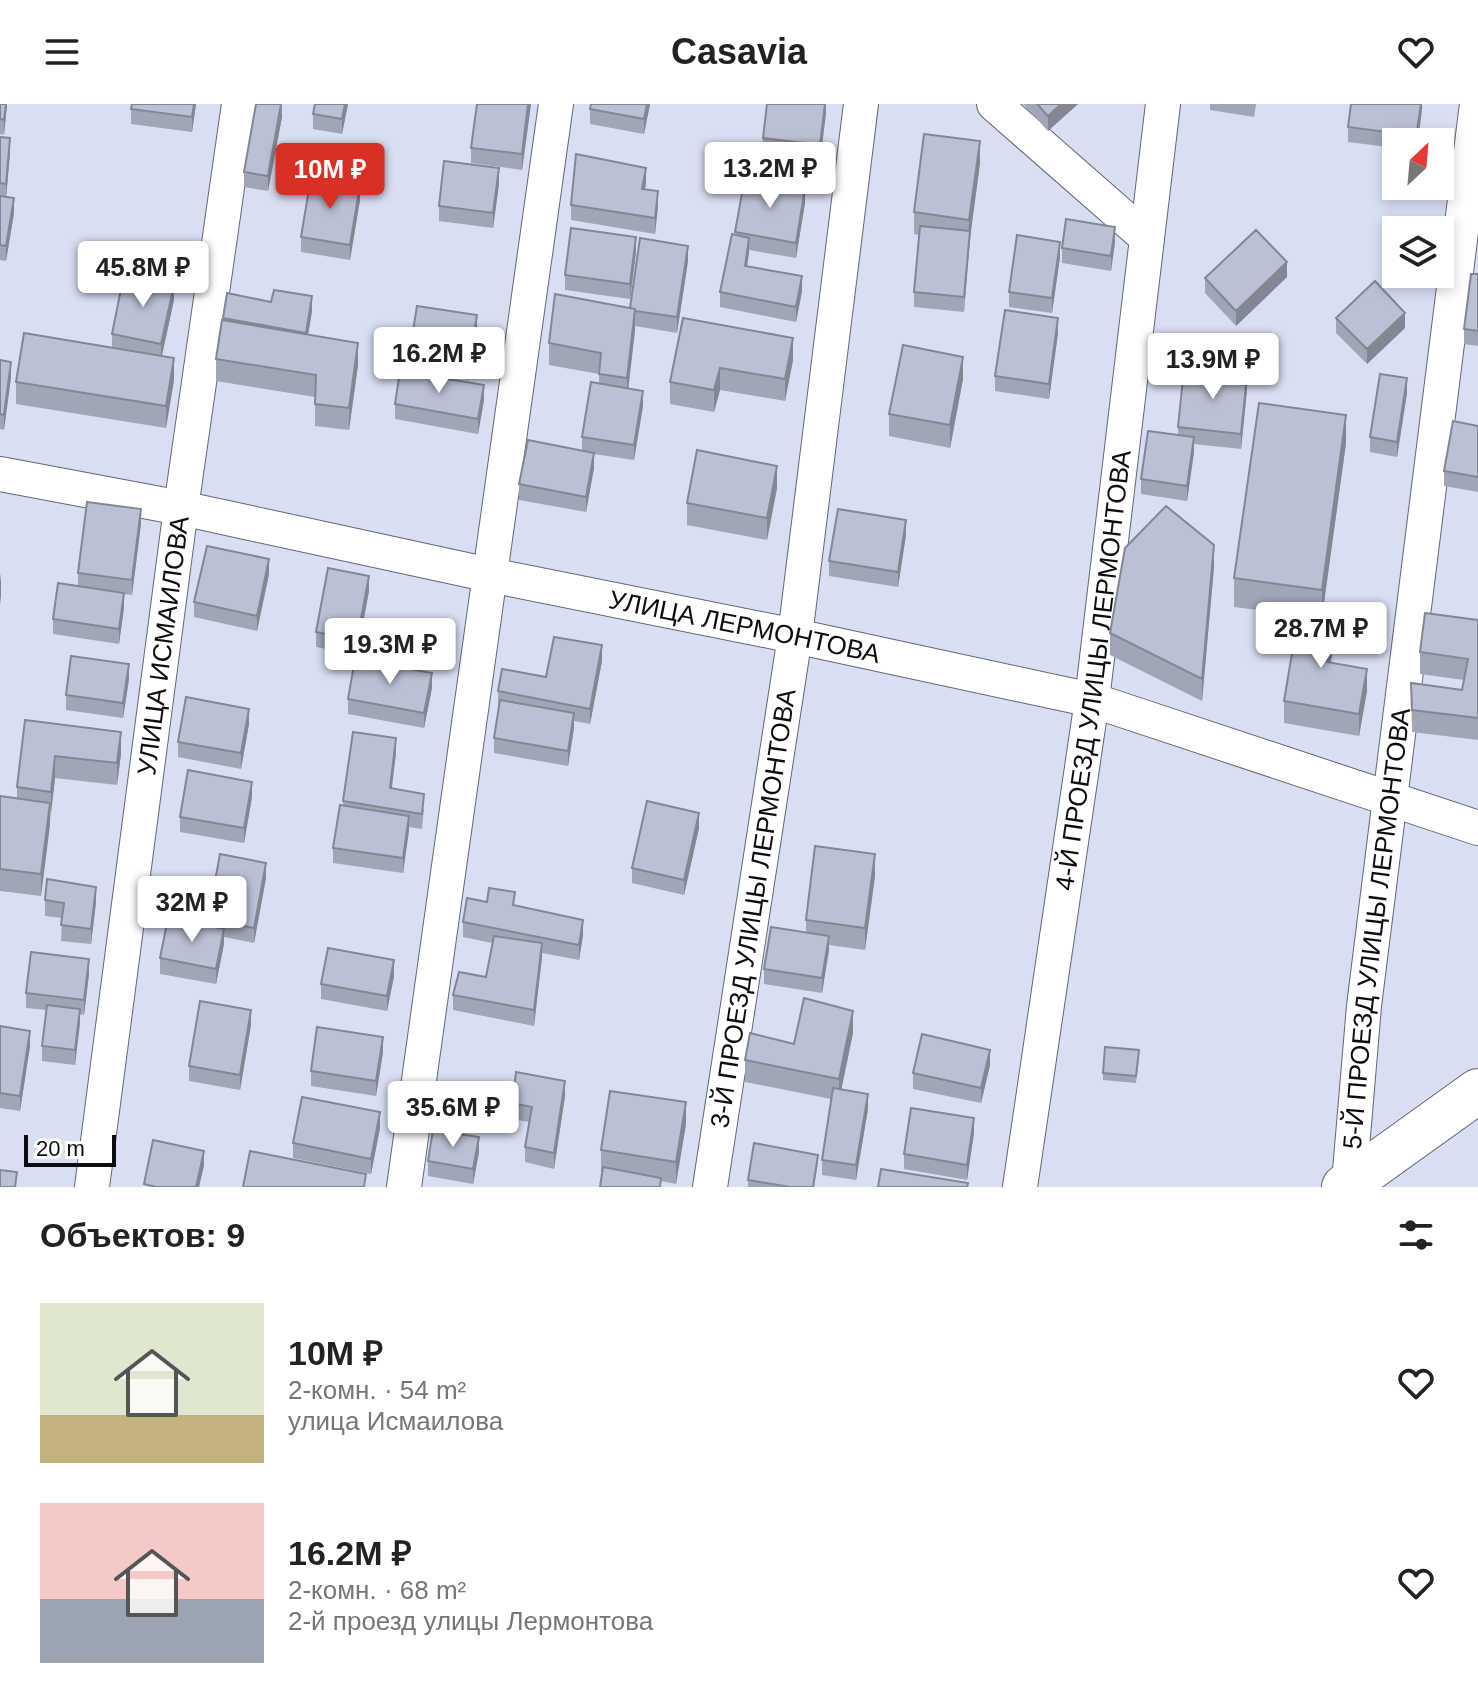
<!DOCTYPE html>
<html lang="ru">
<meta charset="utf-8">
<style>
:root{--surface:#fff;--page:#f2f2f2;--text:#222;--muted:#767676;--accent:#d93025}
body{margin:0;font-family:Arial,sans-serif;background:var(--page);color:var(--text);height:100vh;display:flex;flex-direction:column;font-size:30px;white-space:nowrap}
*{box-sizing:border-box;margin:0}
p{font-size:26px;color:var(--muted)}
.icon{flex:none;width:44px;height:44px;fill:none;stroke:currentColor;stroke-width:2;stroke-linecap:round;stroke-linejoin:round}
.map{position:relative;height:1083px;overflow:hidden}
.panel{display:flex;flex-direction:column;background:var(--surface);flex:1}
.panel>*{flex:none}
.needle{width:52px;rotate:26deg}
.fabs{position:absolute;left:1382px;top:24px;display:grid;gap:16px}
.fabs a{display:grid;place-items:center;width:72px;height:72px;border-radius:0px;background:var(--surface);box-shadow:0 4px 12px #0003;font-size:40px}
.scale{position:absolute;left:24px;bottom:20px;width:92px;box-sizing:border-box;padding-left:8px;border:4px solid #0b0d13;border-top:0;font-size:22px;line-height:28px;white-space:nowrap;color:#0b0d13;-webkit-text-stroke:6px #fff;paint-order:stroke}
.price{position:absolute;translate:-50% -68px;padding:0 18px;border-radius:8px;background:#fff;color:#222;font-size:26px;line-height:52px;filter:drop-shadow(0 2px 4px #0008)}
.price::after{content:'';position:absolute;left:50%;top:48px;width:24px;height:18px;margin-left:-12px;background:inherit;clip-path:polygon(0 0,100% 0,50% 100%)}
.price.current{background:var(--accent);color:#fff}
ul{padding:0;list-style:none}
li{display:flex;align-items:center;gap:24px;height:200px;padding:0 40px}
li span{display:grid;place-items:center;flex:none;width:224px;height:160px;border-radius:0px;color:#555}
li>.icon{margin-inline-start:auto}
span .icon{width:96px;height:96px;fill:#fffc;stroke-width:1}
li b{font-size:34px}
h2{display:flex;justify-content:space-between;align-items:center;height:96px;padding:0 40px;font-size:34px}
header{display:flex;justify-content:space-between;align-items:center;height:104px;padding:0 40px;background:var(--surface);font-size:36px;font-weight:700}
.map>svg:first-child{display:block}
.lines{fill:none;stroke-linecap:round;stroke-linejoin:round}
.street-casing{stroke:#616677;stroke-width:36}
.secondary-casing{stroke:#616677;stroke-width:46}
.street{stroke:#fff;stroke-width:34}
.secondary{stroke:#fff;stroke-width:44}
.wall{fill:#a1a6b6}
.shaded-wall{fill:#838794}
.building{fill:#bbc1d4;stroke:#838794;stroke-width:2}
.labels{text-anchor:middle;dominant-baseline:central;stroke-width:6;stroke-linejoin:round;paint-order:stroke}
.street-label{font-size:26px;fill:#0b0d13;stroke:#fff}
</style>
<header><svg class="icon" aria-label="menu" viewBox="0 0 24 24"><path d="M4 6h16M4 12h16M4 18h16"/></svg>Casavia<svg class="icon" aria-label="heart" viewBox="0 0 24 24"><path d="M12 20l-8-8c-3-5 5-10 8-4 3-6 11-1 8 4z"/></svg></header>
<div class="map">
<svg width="1478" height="1083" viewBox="0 0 1478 1083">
<rect width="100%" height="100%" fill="#d9dff3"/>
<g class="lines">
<defs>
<g id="street">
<path d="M994 0 1147 134"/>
<path id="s1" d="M0 370 181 404 490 471 795 532 1092 596 1478 724"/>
<path id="s2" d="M1349 1079 1364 902 1477 0"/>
<path id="s3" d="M92 1083 181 404 239 0"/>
<path d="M404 1083 556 0"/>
<path id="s4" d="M710 1083 795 532 861 0"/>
<path id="s5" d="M1020 1083 1092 596 1163 0"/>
</g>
<path id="secondary" d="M1344 1083 1478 987"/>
</defs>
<use href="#street" class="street-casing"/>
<use href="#secondary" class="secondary-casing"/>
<use href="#street" class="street"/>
<use href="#secondary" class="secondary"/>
</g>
<path class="wall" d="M0 0H7L4 31 0 30Z
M196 0 192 28 131 20V5Z
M315 0H348L342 30 313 25V10Z
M477 0H531L522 66 471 59V44Z
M650 0 644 30 590 20V5Z
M826 0V9L820 57 763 49V34Z
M1023 0H1078L1048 27Z
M1210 0H1256L1254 13 1210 6Z
M1422 0 1418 38H1396V44L1348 38V23Z
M282 13 268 87 244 83V68Z
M0 33 10 49 6 93 14 109 6 157 0 156Z
M980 59 970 134 964 208 914 203V188L919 131 914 130V108Z
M745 73 805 99 796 154 749 146 747 162 802 187 796 218 720 203V188L735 130Z
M646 79 645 85 658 102 655 130 571 116V101Z
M499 80 493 124 439 117V102Z
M360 96 350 156 301 148V133Z
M1115 138 1111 167 1062 159V144Z
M636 148 630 195 565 186V171Z
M1060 153 1052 209 1009 203V188Z
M688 157 677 229 635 222 628 285 643 302 634 356 594 350V364L586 408 519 396V380L582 347V333L599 280V270L549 261V239L630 204Z
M1478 170V242L1464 240V225Z
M1287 173 1236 222 1205 189V174Z
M227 189 312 207 308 230 358 261 349 326 315 322V293L216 277V255Z
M174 196 162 252 174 276 166 324 16 300V278L112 244V230Z
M683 214 793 256 785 297 720 286 714 308 670 300V278Z
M1336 214 1405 224 1367 260 1336 229Z
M477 227 469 276 409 266V251Z
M1058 229 1049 295 995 287V272Z
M0 256 11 273 4 326 0 325Z
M963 275 950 344 889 332V310Z
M1247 286 1241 345 1194 340V348L1187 397 1141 390V375L1178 331V323Z
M1407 289 1397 353 1370 348V333Z
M484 296 478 330 395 315V300Z
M1478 322V388L1444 382V367Z
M1346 339 1322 512 1334 536 1331 559 1367 587 1359 632 1284 619V597L1298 511 1234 503V474Z
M777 384 767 436 687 421V399Z
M141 420 132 491 124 490V504L119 540 53 530V515L78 482V469Z
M906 431 898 483 829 472V457Z
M1214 463 1202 597 1110 551V529Z
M269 470 257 527 194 513V498Z
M369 487 357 551 316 543V528Z
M1478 516V636L1412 628 1411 579 1462 586 1464 576 1420 570V548Z
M602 557 590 620 574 617V624L568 662 494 649V634L499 602H498V587Z
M129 575 123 614 66 606V591Z
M432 584 424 624 348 610V595Z
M25 616 121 650 117 681 55 674 41 792 0 787V692L17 694V683Z
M249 620 241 665 178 653V638Z
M396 649 391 685 424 705 422 725 409 723 403 769 333 759V744L343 702V697Z
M252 693 244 739 180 728V713Z
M699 724 684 791 632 779V764Z
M875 772 865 846 829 841 822 889 764 880V865L806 828V816Z
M266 774 254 839 224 833V840L216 880 160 870V854L208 822V815Z
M45 796 96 798 91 840 61 837 62 814 45 812Z
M487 798 515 802 583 831 579 856 542 849 534 922 453 906V891L486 873 492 839 463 833V818Z
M89 870 84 911 80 910 75 961 42 957V942L47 906 26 904V889Z
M394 872 387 907 321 895V880Z
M251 921 240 986 189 977V962Z
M0 922 30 942 20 1007 0 1004Z
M853 929 841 985 868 1005 856 1076 822 1071V1056L831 995 745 978V956L794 940Z
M383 948 376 992 311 982V967Z
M1139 954 1136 979 1103 976V969Z
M990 961 981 999 913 985V969Z
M565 992 554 1065 525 1058V1043L529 1018 512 1015V999Z
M686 1020 676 1080 661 1077V1083L601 1068V1046Z
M380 1024 371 1070 293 1054V1039Z
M974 1029 967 1076 904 1065V1050Z
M479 1048 473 1080 428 1072V1057Z
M818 1059 814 1083H748V1076Z"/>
<path class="shaded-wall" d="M6 0H7L4 31V16Z
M194 0H196L192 28V13Z
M282 0V13L268 87V72Z
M345 0H348L342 30V15Z
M528 0H531L522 66V50Z
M647 0H650L644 30V15Z
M825 0 826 9 820 57V41Z
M1061 0H1078L1048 27V12Z
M1421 0H1422V6L1418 38H1416Z
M10 34V49L6 95V80Z
M980 37V59L970 134 964 208 969 116Z
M499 64V80L493 124V109Z
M646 64V79L642 100V85Z
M360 81V96L350 156V141Z
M805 84V99L796 154V139Z
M658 87V102L655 130V114Z
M14 94V109L6 157V142Z
M1115 123V138L1111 167V152Z
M636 133V148L630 195V180Z
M749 134V149L745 177V162Z
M1060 138V153L1052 209V194Z
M688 142V157L677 229V213Z
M1287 158V173L1236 222V207Z
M802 172V187L796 218V203Z
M174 181V196L161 255V240Z
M312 192V207L306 244V229Z
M635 205V227L627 296V274Z
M1405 209V224L1367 260V245Z
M477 211V227L469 276V261Z
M1058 214V229L1049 295V280Z
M793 234V256L785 297V275Z
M358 239V261L349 326V304Z
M963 253V275L950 344V321Z
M174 254V276L166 324V302Z
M11 258V273L4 326V311Z
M720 264V286L714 308V286Z
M1247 271V286L1241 345V330Z
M1407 274V289L1397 353V338Z
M484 281V296L478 330V315Z
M643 287V302L634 356V341Z
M1346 311V339L1322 514V486Z
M1194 333V348L1187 397V382Z
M594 349V364L586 408V393Z
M777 362V384L767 436V414Z
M141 405V420L132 491V476Z
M906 416V431L898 483V468Z
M1214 441V463L1202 597V575Z
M269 455V470L257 527V512Z
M1 469V492L0 501V478Z
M369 472V487L357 551V536Z
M124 489V504L119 540V525Z
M1334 514V536L1327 580V558Z
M602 541V557L590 620V605Z
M129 560V575L123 614V599Z
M1367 565V587L1359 632V610Z
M432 569V584L424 624V609Z
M249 605V620L241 665V649Z
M574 609V624L568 662V647Z
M121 628V650L117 681V659Z
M396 634V649L390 700V684Z
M55 652V674L51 710V688Z
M252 678V693L244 739V724Z
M50 699V721L41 792V770Z
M699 709V724L684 791V776Z
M409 712V727L403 769V754Z
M875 750V772L865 846V824Z
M266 759V774L254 839V824Z
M96 783V798L91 840V825Z
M583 816V831L579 856V841Z
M224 825V840L216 880V865Z
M829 832V847L822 889V874Z
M542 839V854L534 922V906Z
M89 855V870L84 911V896Z
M394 856V872L387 907V892Z
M80 905V920L75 961V946Z
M251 906V921L240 986V971Z
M853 907V929L839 997V975Z
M30 927V942L20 1007V992Z
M383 933V948L376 992V977Z
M990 946V961L981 999V984Z
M565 977V992L554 1065V1049Z
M868 990V1005L856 1076V1061Z
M686 998V1020L676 1080V1058Z
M380 1008V1024L371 1070V1055Z
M974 1014V1029L967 1076V1061Z
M479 1033V1048L473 1080V1065Z
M204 1047V1062L199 1083H196Z"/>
<path class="building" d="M0 0H6L4 16 0 15Z
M132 0H194L192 13 131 5Z
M256 0H281L268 72 244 68Z
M315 0H345L342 15 313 10Z
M477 0H528L522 50 471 44Z
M591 0H647L644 15 590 5Z
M767 0H825L820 41 763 34Z
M1037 0H1061L1048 12Z
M1351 0H1421L1416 32 1348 23Z
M924 30 980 37 969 116 914 108Z
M0 33 10 34 6 80 0 79Z
M576 50 646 64 642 85 658 87 655 114 571 101Z
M444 57 499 64 493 109 439 102Z
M311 73 360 81 350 141 301 133Z
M745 73 805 84 796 139 735 128Z
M0 92 14 94 6 142 0 141Z
M1066 115 1115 123 1111 152 1062 144Z
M920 122 970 127 964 193 914 188Z
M571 124 636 133 630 180 565 171Z
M1256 126 1287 158 1236 207 1205 174Z
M732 130 749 134 745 162 802 172 796 203 720 188Z
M1017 131 1060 138 1052 194 1009 188Z
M640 134 688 142 677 213 635 207V205L630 204Z
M124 170 174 181 161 240 112 230Z
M1471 170H1478V227L1464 225Z
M1375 177 1405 209 1367 245 1336 214Z
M274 186 312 192 306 229 223 214 227 189 271 198Z
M555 190 635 205 627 274 599 270 601 249 549 239Z
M417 202 477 211 469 261 409 251Z
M1005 206 1058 214 1049 280 995 272Z
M683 214 793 234 785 275 720 264 714 286 670 278Z
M222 216 358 239 349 304 315 300 316 271 216 255Z
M24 229 174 254 166 302 16 278Z
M903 241 963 253 950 321 889 310Z
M0 256 11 258 4 311 0 310Z
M1184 265 1247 271 1241 330 1178 323Z
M400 267 484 281 478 315 395 300Z
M1380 270 1407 274 1397 338 1370 333Z
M591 278 643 287 634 341 582 333Z
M1259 299 1346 311 1322 486 1234 474Z
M1453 317 1478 322V373L1444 367Z
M1148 327 1194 333 1187 382 1141 375Z
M528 336 594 349 586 393 519 380Z
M697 346 777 362 767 414 687 399Z
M87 398 141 405 132 476 78 469Z
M1166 402 1214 441 1202 575 1110 529 1125 444Z
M838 405 906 416 898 468 829 457Z
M207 442 269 455 257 512 194 498Z
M328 464 369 472 357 536 316 528Z
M58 479 124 489 119 525 53 515Z
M1299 508 1334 514 1327 558 1367 565 1359 610 1284 597Z
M1425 509 1478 516V614L1412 606 1411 579 1462 586 1468 555 1420 548Z
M554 533 602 541 590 605 498 587 502 565 546 573Z
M71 552 129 560 123 599 66 591Z
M355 555 432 569 424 609 348 595Z
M186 593 249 605 241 649 178 638Z
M500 596 574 609 568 647 494 634Z
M25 616 121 628 117 659 55 652 51 688 17 683Z
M353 628 396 634 390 684 424 690 422 710 343 697Z
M188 666 252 678 244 724 180 713Z
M0 692 50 699 41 770 0 765Z
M647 697 699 709 684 776 632 764Z
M340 701 409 712 403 754 333 744Z
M815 742 875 750 865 824 806 816Z
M220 750 266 759 254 824 208 815Z
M47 775 96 783 91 825 61 821 64 799 45 796Z
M489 784 515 788 513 801 583 816 579 841 463 818 467 794 487 798Z
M168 814 224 825 216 865 160 854Z
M771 823 829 832 822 874 764 865Z
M494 832 542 839 534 906 453 891 459 868 486 873Z
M328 844 394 856 387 892 321 880Z
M31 848 89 855 84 896 26 889Z
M804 894 853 907 839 975 745 956 750 929 794 940Z
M200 897 251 906 240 971 189 962Z
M47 901 80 905 75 946 42 942Z
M0 922 30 927 20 992 0 989Z
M317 923 383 933 376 977 311 967Z
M922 930 990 946 981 984 913 969Z
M1105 943 1139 946 1136 972 1103 969Z
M516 968 565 977 554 1049 525 1043 532 1003 512 999Z
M833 984 868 990 856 1061 822 1056Z
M610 987 686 998 676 1058 601 1046Z
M302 993 380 1008 371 1055 293 1039Z
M911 1004 974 1014 967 1061 904 1050Z
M433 1026 479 1033 473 1065 428 1057Z
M153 1036 204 1047 196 1083H156L144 1080Z
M754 1039 818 1051 813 1083H790L748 1076Z
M250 1047 366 1070 364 1083H243Z
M603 1063 661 1074 660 1083H600Z
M881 1065 968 1079 967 1083H878Z
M0 1066 17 1068 15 1083H0Z"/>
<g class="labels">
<g class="street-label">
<text stroke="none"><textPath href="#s1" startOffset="760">УЛИЦА ЛЕРМОНТОВА</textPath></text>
<text stroke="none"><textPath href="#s3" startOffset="546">УЛИЦА ИСМАИЛОВА</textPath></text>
<text stroke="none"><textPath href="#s5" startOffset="522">4-Й ПРОЕЗД УЛИЦЫ ЛЕРМОНТОВА</textPath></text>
<text stroke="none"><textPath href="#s4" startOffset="282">3-Й ПРОЕЗД УЛИЦЫ ЛЕРМОНТОВА</textPath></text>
<text stroke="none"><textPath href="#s2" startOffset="256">5-Й ПРОЕЗД УЛИЦЫ ЛЕРМОНТОВА</textPath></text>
</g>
</g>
</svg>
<div class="fabs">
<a><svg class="needle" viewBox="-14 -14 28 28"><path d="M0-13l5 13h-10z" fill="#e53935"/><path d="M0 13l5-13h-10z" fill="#767676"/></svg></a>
<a><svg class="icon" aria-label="layers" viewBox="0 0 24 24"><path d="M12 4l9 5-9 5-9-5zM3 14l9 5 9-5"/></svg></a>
</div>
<div class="scale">20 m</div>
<b class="price" style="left:770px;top:106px">13.2M ₽</b>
<b class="price current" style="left:330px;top:107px">10M ₽</b>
<b class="price" style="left:143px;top:205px">45.8M ₽</b>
<b class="price" style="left:439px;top:291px">16.2M ₽</b>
<b class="price" style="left:1213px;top:297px">13.9M ₽</b>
<b class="price" style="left:1321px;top:566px">28.7M ₽</b>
<b class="price" style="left:390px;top:582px">19.3M ₽</b>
<b class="price" style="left:192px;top:840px">32M ₽</b>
<b class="price" style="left:453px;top:1045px">35.6M ₽</b>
</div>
<section class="panel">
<h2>Объектов: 9<svg class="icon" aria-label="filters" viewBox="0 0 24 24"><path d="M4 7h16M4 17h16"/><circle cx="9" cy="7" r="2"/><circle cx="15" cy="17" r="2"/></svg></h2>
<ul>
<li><span style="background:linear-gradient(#dfe7d0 70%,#c2b280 0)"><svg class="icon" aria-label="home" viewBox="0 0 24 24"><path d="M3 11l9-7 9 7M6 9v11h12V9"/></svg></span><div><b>10M ₽</b><p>2-комн. · 54 m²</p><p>улица Исмаилова</p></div><svg class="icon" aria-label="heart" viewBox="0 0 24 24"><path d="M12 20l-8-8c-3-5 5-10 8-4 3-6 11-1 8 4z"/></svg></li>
<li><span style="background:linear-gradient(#f6c9c9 60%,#9aa5b1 0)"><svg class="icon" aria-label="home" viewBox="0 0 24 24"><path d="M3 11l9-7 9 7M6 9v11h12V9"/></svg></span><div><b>16.2M ₽</b><p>2-комн. · 68 m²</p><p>2-й проезд улицы Лермонтова</p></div><svg class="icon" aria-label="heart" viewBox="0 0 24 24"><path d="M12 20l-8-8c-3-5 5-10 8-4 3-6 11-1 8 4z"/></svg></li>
</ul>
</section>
